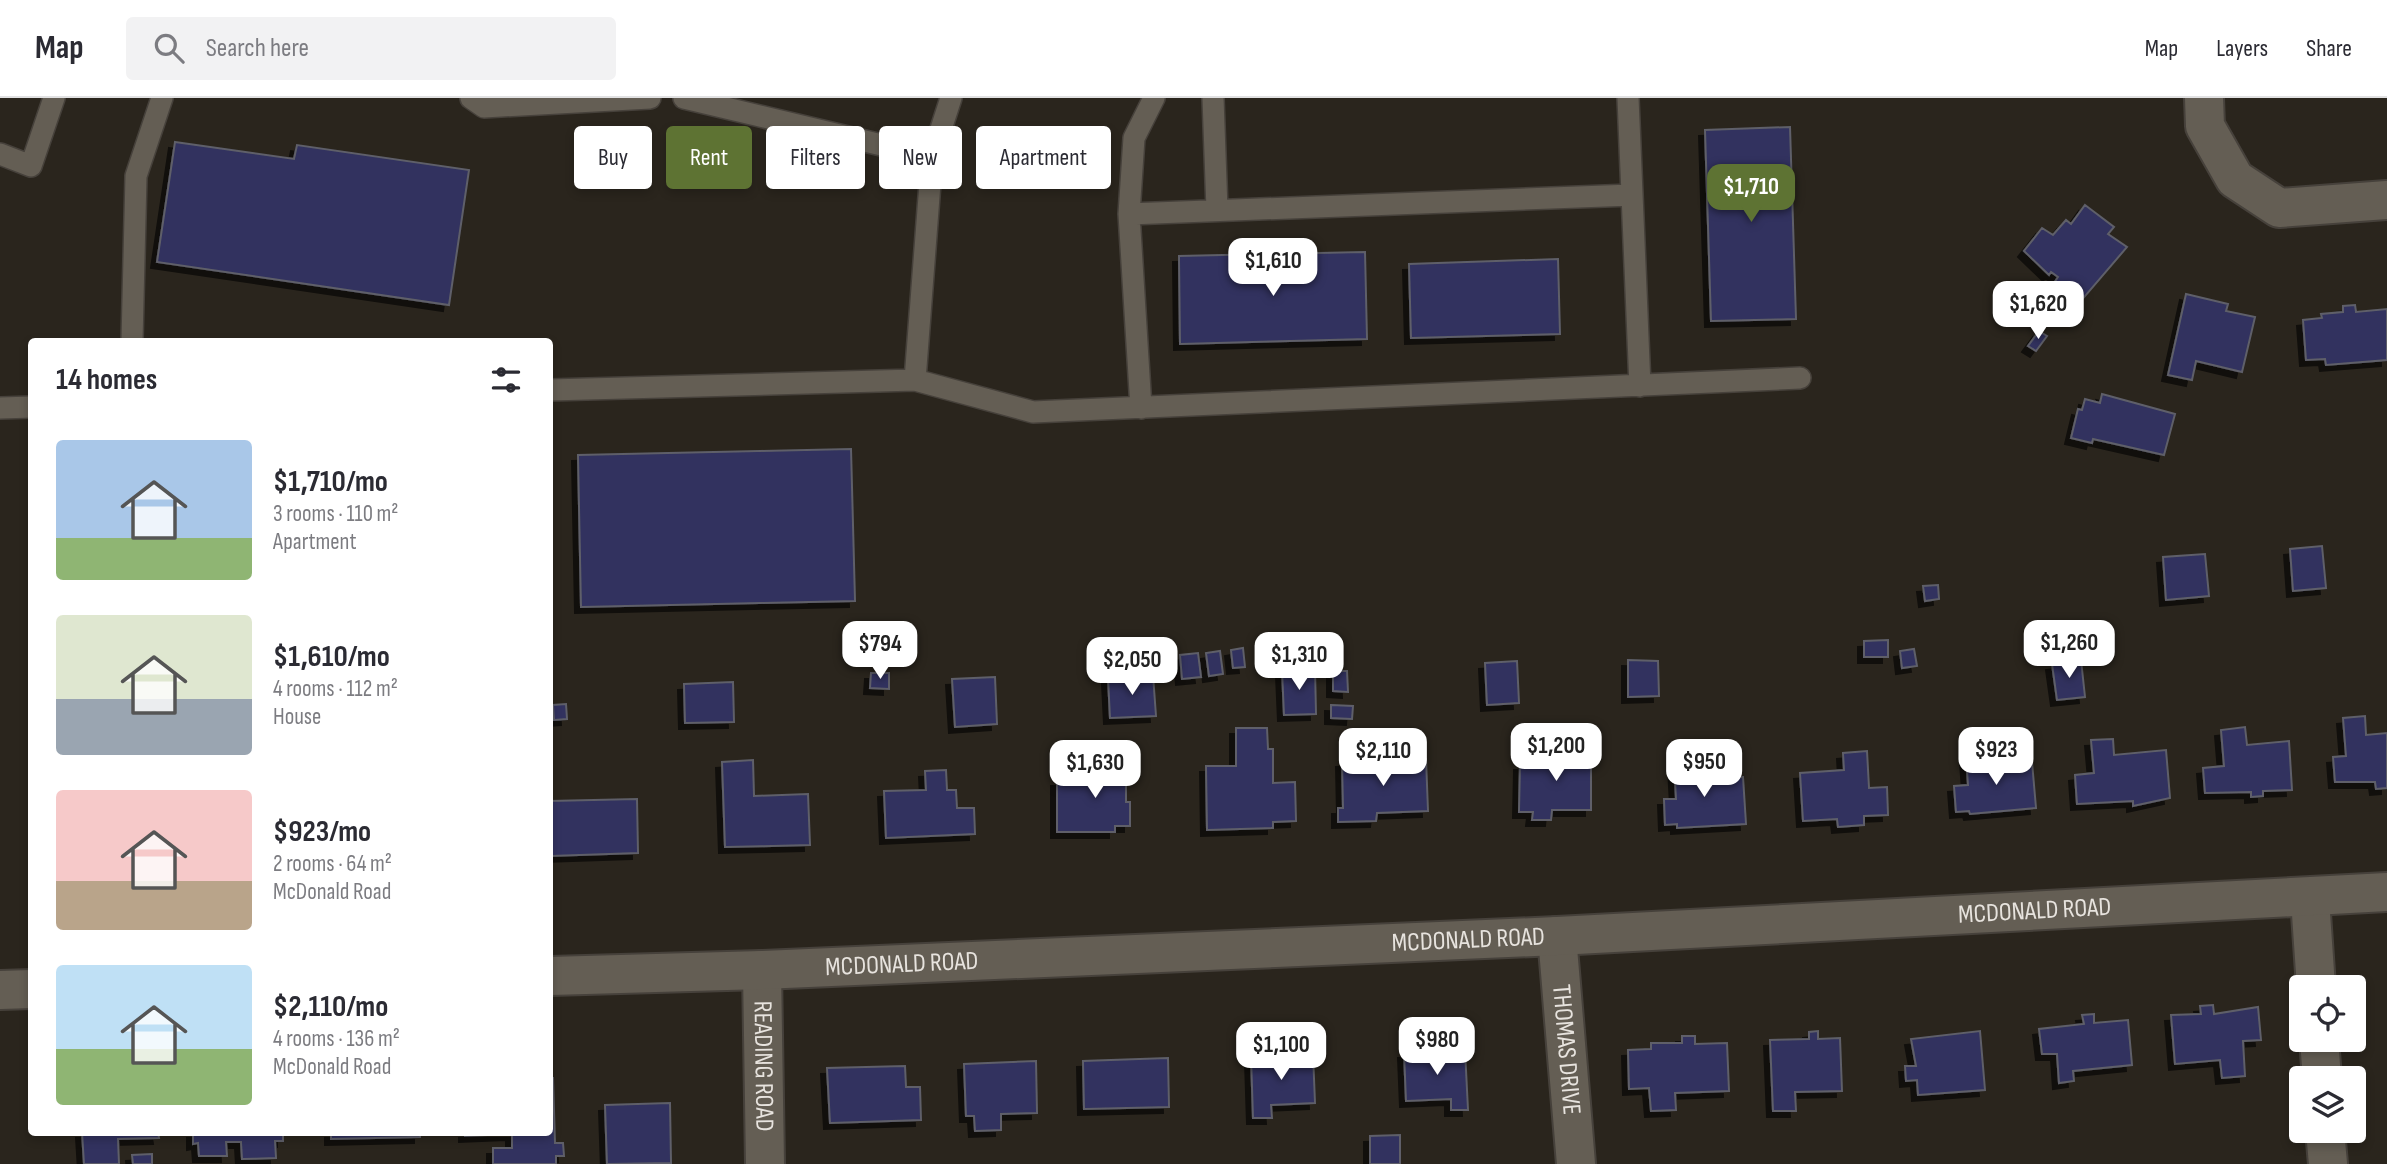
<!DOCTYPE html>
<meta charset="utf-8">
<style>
:root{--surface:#fff;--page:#f2f2f3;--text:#2b2b33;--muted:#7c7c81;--line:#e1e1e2;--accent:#5e7333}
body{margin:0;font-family:"Sofia Sans Condensed",sans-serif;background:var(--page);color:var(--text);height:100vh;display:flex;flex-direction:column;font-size:26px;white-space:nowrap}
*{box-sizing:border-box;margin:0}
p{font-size:23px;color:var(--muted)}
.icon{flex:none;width:38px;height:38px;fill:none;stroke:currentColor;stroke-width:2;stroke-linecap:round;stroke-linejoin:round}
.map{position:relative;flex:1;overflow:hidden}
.side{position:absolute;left:28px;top:240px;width:525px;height:798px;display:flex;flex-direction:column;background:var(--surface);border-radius:7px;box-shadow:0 4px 10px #0003}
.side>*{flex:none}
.guide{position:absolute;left:574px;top:28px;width:665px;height:63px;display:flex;gap:14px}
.tools{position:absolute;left:2289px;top:877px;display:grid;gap:14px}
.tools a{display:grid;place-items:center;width:77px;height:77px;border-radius:7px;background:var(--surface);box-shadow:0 4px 10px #0003;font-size:35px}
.price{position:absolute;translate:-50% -60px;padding:0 16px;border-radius:14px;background:#fff;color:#222;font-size:23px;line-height:46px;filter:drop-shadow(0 2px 4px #0008)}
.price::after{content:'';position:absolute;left:50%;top:42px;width:21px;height:16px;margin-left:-10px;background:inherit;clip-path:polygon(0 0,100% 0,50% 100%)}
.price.current{background:var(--accent);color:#fff}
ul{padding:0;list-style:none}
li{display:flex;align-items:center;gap:21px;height:175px;padding:0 28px}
li span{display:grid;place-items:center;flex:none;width:196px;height:140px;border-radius:7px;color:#555}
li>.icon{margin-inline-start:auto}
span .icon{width:84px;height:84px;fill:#fffc;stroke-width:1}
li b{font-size:30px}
h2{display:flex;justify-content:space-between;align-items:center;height:84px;padding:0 28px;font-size:30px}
.chip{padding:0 24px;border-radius:7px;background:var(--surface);box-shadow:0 4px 10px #0003;font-size:24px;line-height:63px}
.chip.current{background:var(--accent);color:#fff}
header{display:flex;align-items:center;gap:42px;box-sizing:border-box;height:98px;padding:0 35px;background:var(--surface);border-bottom:2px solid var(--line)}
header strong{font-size:33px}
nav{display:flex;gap:38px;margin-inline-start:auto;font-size:24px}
.search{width:490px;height:63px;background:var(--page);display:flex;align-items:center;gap:18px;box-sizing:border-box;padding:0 24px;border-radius:7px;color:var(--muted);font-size:26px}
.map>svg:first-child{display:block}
.building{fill:#30315e;stroke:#5e5f69;stroke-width:2;filter:url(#shadow)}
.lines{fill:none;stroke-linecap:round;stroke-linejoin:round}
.lane-casing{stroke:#46413b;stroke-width:24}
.street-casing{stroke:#46413b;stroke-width:42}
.lane{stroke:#645e54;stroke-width:21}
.street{stroke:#645e54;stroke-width:38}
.labels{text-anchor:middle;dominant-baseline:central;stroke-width:5;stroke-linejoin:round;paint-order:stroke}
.street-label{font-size:26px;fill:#e7e3de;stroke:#110e0b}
</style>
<header>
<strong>Map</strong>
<div class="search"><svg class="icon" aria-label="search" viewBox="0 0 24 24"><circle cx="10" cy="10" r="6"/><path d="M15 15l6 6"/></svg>Search here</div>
<nav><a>Map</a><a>Layers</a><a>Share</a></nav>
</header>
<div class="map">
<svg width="2387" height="1066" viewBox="0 0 2387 1066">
<defs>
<filter id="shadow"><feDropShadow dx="-6" dy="6" stdDeviation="0" flood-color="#0009"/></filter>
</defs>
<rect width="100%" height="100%" fill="#2a251d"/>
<path class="building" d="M1790 29 1796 221 1711 223 1705 32Z
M175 44 294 61 297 47 469 72 449 207 157 164Z
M2085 107 2114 129 2108 136 2127 149 2080 204 2054 185 2058 179 2051 174 2049 177 2024 153 2042 130 2053 137 2066 122 2071 126Z
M1365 154 1367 241 1180 246 1179 158Z
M1558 161 1560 236 1411 240 1409 166Z
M2186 196 2228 206 2226 213 2255 219 2242 274 2196 263 2192 282 2168 277Z
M2355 207 2356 214 2387 211V262L2326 267 2325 261 2306 262 2303 222 2322 220 2321 216 2343 214V208Z
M2039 233 2047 238 2036 253 2028 248Z
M2102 296 2175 316 2164 357 2093 341 2092 345 2071 340 2078 311 2082 312 2085 301 2100 305Z
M851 351 855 503 581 509 578 357Z
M2322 448 2326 490 2293 493 2290 451Z
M2205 456 2209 498 2166 502 2163 459Z
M1938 487 1939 501 1925 503 1923 488Z
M1888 542V559H1864V543Z
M1243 550 1245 569 1233 570 1231 552Z
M1914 551 1917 568 1902 570 1900 553Z
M1220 553 1223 576 1209 578 1206 555Z
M1198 555 1201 579 1182 581 1180 557Z
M1628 562 1658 563 1659 598 1628 599Z
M2081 562 2085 599 2057 602 2052 566Z
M1517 563 1519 605 1487 607 1485 565Z
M1315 571 1316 616 1284 617 1282 572Z
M1333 573H1347L1348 594 1333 593Z
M871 575H889V591L870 590Z
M1153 577 1156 618 1110 620 1108 580Z
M995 579 997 626 955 629 952 581Z
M733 584 734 624 685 625 684 586Z
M566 606 567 621 554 622 553 607Z
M1331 607 1353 608 1352 621 1331 620Z
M2365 618 2366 637 2387 635V690L2376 691 2375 684H2335L2333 659 2346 658 2343 620Z
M2245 629 2247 647 2289 643 2292 692 2263 693V698L2251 699V694L2205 695 2203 670 2224 668 2221 632Z
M1236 630H1267L1268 651H1273V685L1295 684 1296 723 1273 724V730L1207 732 1206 668H1236Z
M2113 641 2114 657 2166 652 2170 700 2133 708V703L2077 706 2075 677 2094 675 2091 642Z
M1550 651H1586V663H1591V712H1552L1551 722H1532L1533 714H1519L1520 666H1532V656H1550Z
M1867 653 1869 690 1887 689 1888 717 1864 718V727L1838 729 1837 721 1803 723 1800 675 1844 672 1843 655Z
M1990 655 1991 667 2032 664 2036 710 1970 716 1969 713 1956 714 1954 688 1968 687 1966 658Z
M1426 661 1428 713 1377 715 1376 723 1338 724V710H1343L1342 663Z
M753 662 754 698 808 696 810 747 725 749 722 664Z
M1091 662H1126V704H1130V728H1115V734H1057V682H1091Z
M1700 662 1701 681 1743 679 1746 726 1677 730V726L1665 727 1664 701H1676L1674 664Z
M946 672 947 692H956L957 710H974L975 736 886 740 884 693 926 692 925 673Z
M637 701 638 755 550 758V703Z
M2213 907 2214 916 2258 909 2261 942 2243 943 2245 978 2222 980 2220 962 2175 966 2171 917 2201 916 2200 908Z
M2094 916V925L2128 922 2132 967 2073 973 2074 983 2059 985 2057 956H2042L2039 931 2084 926 2082 917Z
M1818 933V941L1840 940 1842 993 1795 994 1796 1013H1773L1770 942 1809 941V934Z
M1980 933 1985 992 1918 997 1917 982 1906 983 1905 968H1916L1911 941Z
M1682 938H1695V946L1727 945 1729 993 1675 995 1676 1012 1651 1013 1649 990 1629 991 1628 952 1651 951V945H1682Z
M1465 952 1468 1012H1451V1001L1406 1003 1404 954Z
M1313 956 1315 1005 1271 1007 1272 1020H1253L1251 958Z
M1168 960 1169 1009 1084 1011 1083 963Z
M1036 963 1037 1015 1001 1016V1032L975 1033 974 1018H966L964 966Z
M905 968 906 989H920L921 1022 830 1025 827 970Z
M550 980H553L555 1045H563L564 1058H556V1066H493V1050H512V1036L465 1038V1034H550Z
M670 1005 671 1065 607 1066 605 1007Z
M82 1034H158L159 1040 118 1041 119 1066H84Z
M193 1034H283V1043H275L276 1060 242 1061 241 1044H226L227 1058H199L198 1045 193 1046Z
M331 1034H420V1039L331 1041Z
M1400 1037V1066H1370V1038Z
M152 1056V1066H133L132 1057Z"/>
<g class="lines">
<defs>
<path id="lane" d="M471 0 484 9 650 0
M684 0 932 59
M1213 0 1217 112
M1628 0 1640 288
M0 56 31 68 54 0
M1129 116 1632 97
M132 243 136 78 162 0
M915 282 932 59 951 0
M550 292 915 282 1033 314 1800 280
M0 310 32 309
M1141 310 1129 116 1134 40 1154 0"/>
<g id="street">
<path d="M2204 0 2205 28 2235 81 2279 110 2387 102"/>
<path d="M2310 801 2316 889"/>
<path id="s1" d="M1557 838 1576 1066"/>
<path id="s2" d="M762 872 765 1066"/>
<path id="s3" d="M550 878 762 872 1557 838 2387 794"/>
<path d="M0 892 32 891"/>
<path d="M2319 942 2322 980"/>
<path d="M2325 1032 2328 1066"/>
</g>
</defs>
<use href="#lane" class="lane-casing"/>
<use href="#street" class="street-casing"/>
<use href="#lane" class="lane"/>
<use href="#street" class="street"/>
</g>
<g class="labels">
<g class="street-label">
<text stroke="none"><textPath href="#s3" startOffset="1486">MCDONALD ROAD</textPath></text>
<text stroke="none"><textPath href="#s3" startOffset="919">MCDONALD ROAD</textPath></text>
<text stroke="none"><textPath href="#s3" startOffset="352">MCDONALD ROAD</textPath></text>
<text stroke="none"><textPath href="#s1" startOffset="114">THOMAS DRIVE</textPath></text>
<text stroke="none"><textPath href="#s2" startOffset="96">READING ROAD</textPath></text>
</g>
</g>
</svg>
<div class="tools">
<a><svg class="icon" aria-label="locate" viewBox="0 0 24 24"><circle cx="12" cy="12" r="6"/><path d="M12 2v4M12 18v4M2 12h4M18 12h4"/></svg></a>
<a><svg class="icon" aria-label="layers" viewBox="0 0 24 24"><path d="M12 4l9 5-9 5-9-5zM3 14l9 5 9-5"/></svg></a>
</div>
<b class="price current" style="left:1751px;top:126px">$1,710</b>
<b class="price" style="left:1273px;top:200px">$1,610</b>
<b class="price" style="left:2038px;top:243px">$1,620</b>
<b class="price" style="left:2069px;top:582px">$1,260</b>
<b class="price" style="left:880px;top:583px">$794</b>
<b class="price" style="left:1299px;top:594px">$1,310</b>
<b class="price" style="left:1132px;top:599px">$2,050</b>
<b class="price" style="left:1556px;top:685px">$1,200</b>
<b class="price" style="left:1996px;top:689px">$923</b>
<b class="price" style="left:1383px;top:690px">$2,110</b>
<b class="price" style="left:1704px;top:701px">$950</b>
<b class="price" style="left:1095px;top:702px">$1,630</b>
<b class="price" style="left:1437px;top:979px">$980</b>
<b class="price" style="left:1281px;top:984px">$1,100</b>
<div class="guide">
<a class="chip">Buy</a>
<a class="chip current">Rent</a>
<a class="chip">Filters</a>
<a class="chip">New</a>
<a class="chip">Apartment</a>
</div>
<section class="side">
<h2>14 homes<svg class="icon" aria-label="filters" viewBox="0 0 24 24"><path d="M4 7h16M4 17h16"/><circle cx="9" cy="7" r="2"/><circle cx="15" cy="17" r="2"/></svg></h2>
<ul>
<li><span style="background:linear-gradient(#a9c7e8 70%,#8fb573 0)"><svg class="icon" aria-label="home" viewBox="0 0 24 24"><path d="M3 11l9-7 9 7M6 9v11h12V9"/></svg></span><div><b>$1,710/mo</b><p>3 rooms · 110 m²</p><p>Apartment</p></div></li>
<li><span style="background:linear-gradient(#dfe7d0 60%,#9aa5b1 0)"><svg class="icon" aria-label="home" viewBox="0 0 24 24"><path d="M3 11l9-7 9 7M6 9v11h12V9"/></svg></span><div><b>$1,610/mo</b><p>4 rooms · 112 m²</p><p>House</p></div></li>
<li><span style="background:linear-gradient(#f6c9c9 65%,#b9a48a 0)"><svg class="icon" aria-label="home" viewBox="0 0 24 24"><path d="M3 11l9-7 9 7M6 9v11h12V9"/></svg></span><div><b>$923/mo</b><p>2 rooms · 64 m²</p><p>McDonald Road</p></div></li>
<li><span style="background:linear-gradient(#bfe0f5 60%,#8fb573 0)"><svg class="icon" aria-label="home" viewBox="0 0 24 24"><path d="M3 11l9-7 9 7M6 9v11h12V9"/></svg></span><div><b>$2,110/mo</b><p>4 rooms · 136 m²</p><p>McDonald Road</p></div></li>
</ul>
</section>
</div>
